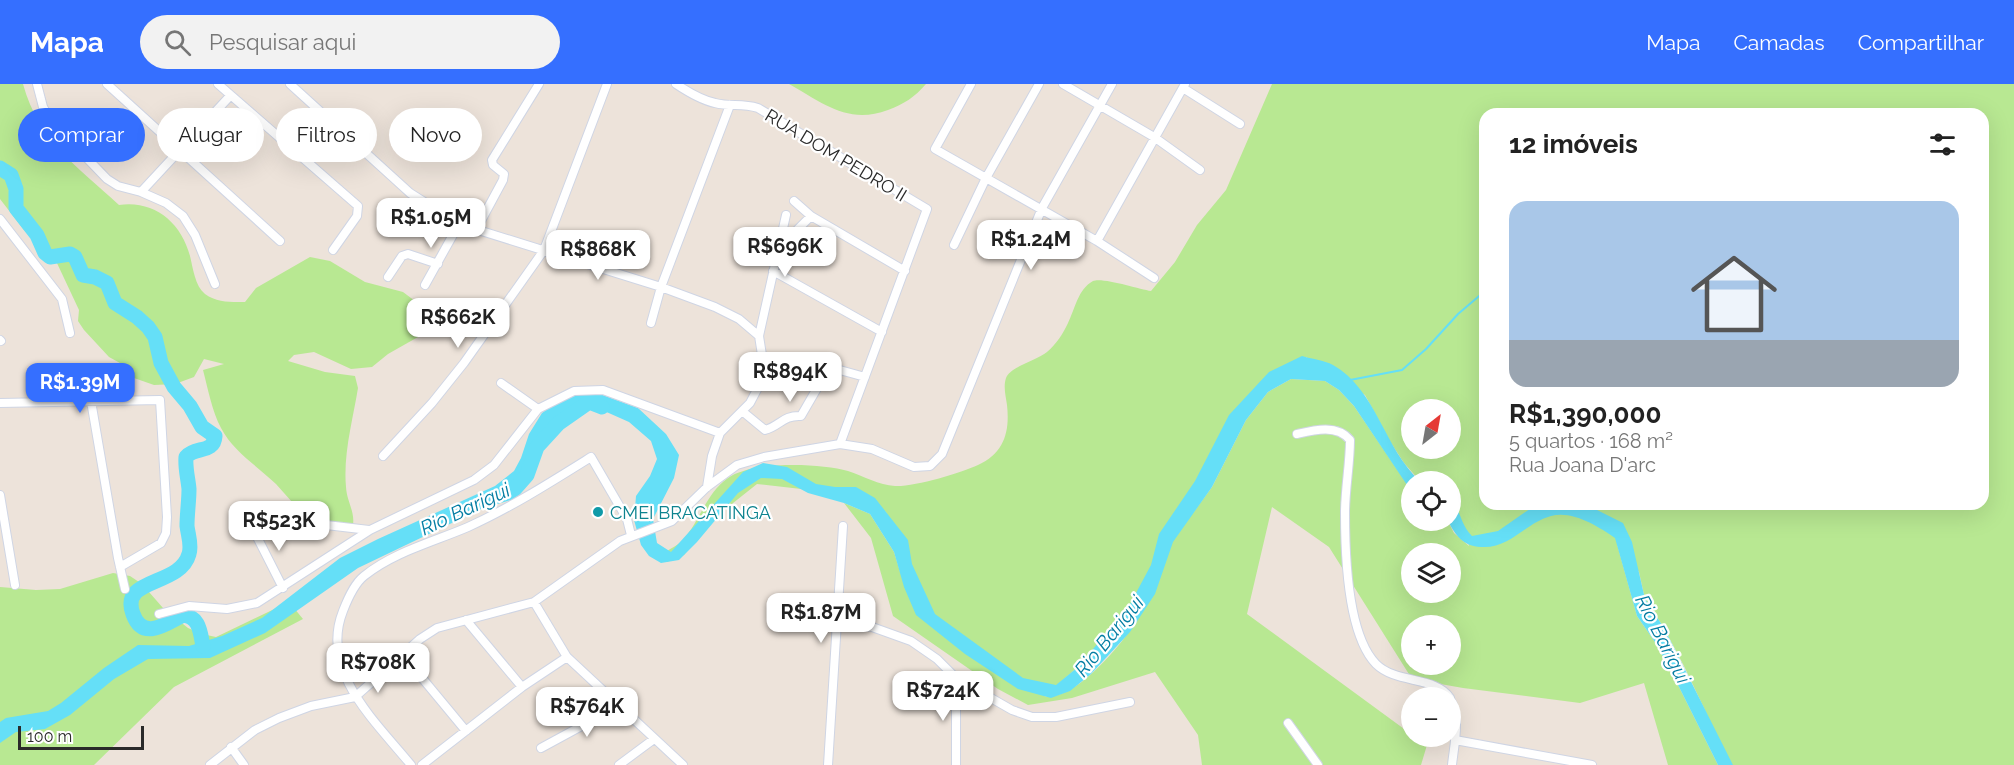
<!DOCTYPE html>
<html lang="pt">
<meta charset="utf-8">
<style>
:root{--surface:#fff;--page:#f2f2f2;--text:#222;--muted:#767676;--accent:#356fff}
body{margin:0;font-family:Raleway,sans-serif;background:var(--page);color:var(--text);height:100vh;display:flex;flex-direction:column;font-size:22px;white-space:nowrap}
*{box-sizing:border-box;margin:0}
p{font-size:20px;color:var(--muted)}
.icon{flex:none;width:33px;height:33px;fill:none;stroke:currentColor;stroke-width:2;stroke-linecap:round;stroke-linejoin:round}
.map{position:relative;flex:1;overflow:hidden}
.sheet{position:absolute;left:1479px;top:24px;width:510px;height:402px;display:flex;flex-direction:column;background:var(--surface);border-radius:18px;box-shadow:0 6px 24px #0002}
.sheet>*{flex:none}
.guide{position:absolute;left:18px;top:24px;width:570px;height:54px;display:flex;gap:12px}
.needle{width:39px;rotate:31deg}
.buttons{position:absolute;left:1401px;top:315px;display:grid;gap:12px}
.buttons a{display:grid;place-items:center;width:60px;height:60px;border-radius:50%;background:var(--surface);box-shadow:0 6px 24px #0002;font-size:30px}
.scale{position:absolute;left:18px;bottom:15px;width:126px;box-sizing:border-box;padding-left:6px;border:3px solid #2a2a2a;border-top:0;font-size:16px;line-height:21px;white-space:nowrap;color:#2a2a2a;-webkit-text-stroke:4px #fff;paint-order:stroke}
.price{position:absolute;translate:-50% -51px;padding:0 14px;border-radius:12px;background:#fff;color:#222;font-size:20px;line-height:39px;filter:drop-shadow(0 2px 3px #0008)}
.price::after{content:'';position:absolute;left:50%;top:36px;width:18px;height:14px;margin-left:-9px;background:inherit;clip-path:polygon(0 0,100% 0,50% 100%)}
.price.selected{background:var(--accent);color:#fff}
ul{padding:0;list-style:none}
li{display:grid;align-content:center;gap:12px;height:318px;padding:0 30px}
li span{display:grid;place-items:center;height:186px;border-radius:18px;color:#555}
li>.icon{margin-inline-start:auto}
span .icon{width:108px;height:108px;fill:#fffc;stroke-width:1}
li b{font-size:26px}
h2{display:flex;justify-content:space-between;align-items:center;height:72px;padding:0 30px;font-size:26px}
.chip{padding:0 21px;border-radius:27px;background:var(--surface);box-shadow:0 6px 24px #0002;font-size:21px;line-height:54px}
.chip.selected{background:var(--accent);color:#fff}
header{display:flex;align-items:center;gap:36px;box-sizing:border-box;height:84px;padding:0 30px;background:var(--accent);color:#fff}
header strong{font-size:28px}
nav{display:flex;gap:33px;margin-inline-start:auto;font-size:21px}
.search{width:420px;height:54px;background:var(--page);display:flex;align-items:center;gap:15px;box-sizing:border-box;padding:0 21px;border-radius:33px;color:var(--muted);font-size:22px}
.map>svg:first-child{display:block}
.green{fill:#b8e892;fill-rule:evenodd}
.water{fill:#65dff7}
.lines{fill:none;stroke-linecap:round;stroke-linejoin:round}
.stream{stroke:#65dff7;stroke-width:2}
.river{stroke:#65dff7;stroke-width:15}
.minor-casing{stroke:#cfd5e4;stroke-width:10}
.minor{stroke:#fff;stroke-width:8}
.culture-dot{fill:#0f9aa8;stroke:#fff;stroke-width:2}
.labels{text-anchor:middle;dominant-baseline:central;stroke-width:4.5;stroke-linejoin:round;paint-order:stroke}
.street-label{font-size:18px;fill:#2a2a2a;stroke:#fff}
.culture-label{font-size:18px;fill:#0d838f;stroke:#fff;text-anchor:start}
.water-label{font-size:20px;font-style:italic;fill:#047da3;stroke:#fff}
</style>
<header>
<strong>Mapa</strong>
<div class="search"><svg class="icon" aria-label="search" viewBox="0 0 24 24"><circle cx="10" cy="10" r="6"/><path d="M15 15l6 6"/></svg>Pesquisar aqui</div>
<nav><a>Mapa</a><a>Camadas</a><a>Compartilhar</a></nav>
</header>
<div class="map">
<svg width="2014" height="681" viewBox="0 0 2014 681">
<rect width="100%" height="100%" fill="#ede3da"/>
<path class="green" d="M0 0H23C39 58 77 82 119 121 154 116 181 138 190 172 193 184 195 202 205 210 217 219 232 218 245 218L256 204 310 173 330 177 365 198 403 208 419 220 432 236 418 253 388 270 372 283 351 285 314 268 294 271 288 277 325 288 355 292 358 304C353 335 343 370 346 403 347 420 358 431 351 448 340 447 330 446 320 441 301 431 290 415 276 400 257 382 233 367 221 344 212 327 208 305 203 286L224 280 204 275 194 293 175 300 154 301 134 294 120 279 109 273 84 246 78 237 79 226 56 177 24 146 0 115Z
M789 0H926C915 13 904 20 888 26 848 41 823 19 789 0Z
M1272 0H2014V681H1731L1684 582 1664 544 1645 515 1639 488 1617 460 1637 532 1657 561 1676 597 1718 681H1668L1644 599 1580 619 1463 604 1412 595 1329 463 1272 423 1247 530 1411 650 1412 652 1415 653 1427 661 1421 681H1202L1198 651 1155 588 1072 614 1028 621 998 605 893 532 871 454 844 419 870 430 894 468 901 491 886 428 810 406 757 400 713 435 684 471 667 478 659 475C666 465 675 464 683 456 700 437 706 409 728 394 751 377 820 379 848 387 863 392 879 401 895 402 914 403 961 389 978 381 1004 369 1010 348 1007 321 1006 313 1003 303 1006 294 1010 283 1037 276 1047 268 1056 260 1063 250 1068 239 1075 225 1078 205 1093 197 1102 193 1139 205 1151 207L1175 178 1197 141 1226 106ZM1485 30H1983V420H1485ZM1306 273 1365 311 1391 359 1404 379 1420 397 1450 398 1451 422 1462 439 1469 462 1454 449 1448 437 1412 436 1411 406 1354 322 1339 306 1325 297 1291 295 1268 308 1246 336 1212 403 1193 429 1260 307ZM1412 326H1450V364H1412ZM1412 470H1450V508H1412ZM1136 527C1134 534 1133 544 1128 549 1113 570 1071 618 1044 612L1078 583ZM1412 542H1450V580H1412Z
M113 489 130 492 142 500 163 524 188 544 202 550 216 553 289 518 303 535 174 603 94 681H0V503L36 506 60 505Z"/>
<path class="water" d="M1302 272C1311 275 1324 276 1333 281 1377 306 1384 365 1420 397L1412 398 1411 406 1409 404 1354 322 1339 306 1325 297 1291 295 1268 308 1246 336 1212 403 1173 458 1155 510 1130 548 1091 590 1070 607 1051 614 1018 605 965 570 916 531 904 503 894 468 870 430 844 419 808 409 782 395 761 394 738 409 697 458 679 476 661 479 649 472 641 461 634 436 636 412 650 392 657 375 651 357 629 338 602 326 584 322 561 335 535 359 522 396 502 415 358 484 265 549 210 574 148 575 114 595 70 631 45 645 16 648 0 659V638L6 634 48 627 61 619 104 584 138 561 189 562 222 552 262 534 340 474 378 455 495 402 514 387 521 374 529 350 542 329 561 315 579 309 600 310 638 324 666 350 679 371 674 394 653 435 657 459 671 468 743 388 763 379 787 383 816 400 835 403H856L875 414 908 456 912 480 935 530 1023 594 1056 601 1078 583 1129 522 1151 481 1159 450 1195 397 1229 331 1269 288Z
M1451 417C1461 426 1460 440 1472 452L1498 447 1537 420H1585L1623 439 1632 458 1645 515 1664 544 1733 681H1718L1676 597 1657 561 1637 532 1615 454C1598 442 1572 426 1551 432 1525 439 1510 465 1481 463 1463 462 1456 452 1448 437L1450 436Z"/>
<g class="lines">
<path class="stream" d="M1350 296 1402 286 1426 265 1458 230 1485 207"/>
<path class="river" d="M0 84 11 91 16 105V124L37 151 45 169 50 173 70 170 75 173 83 191 95 193 107 199 115 219 137 233 148 243 155 253 161 279 174 303 190 322 202 343 215 352C214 370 195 362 186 373 185 384 188 394 189 405 189 417 187 430 187 442 188 451 192 461 189 470 180 503 119 493 133 530 143 558 167 539 183 531 200 533 200 548 203 562
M491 414 512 408 527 391 537 363 559 339 589 318 602 323"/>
<defs>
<path id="minor" d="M37 0 43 23 51 37 107 95 118 102 141 108 166 119 183 132 195 151 215 200
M107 0 280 157
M218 0 358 122 357 132 333 166
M290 0 410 109 459 140 661 203 715 223 739 235 759 252
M676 0C688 8 701 16 715 19 731 23 741 19 758 24L927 125 840 360
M971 0 935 65 1097 157 1154 194
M1063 0 1154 53 1200 86
M1183 4 1240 40
M141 108 230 12
M794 117 811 132 905 187
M0 135 62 215 70 249
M476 146 503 96 504 90 493 81 492 76 539 0
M1097 157 1185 0
M954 161 986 94 1039 0
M779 164 811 132
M773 187 882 248
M388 193 402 172 408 170 438 180
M425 201 459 140
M651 239 661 203 730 21
M0 256 1 257
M765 284 829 283 865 293
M501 299 538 325
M91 317 118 474 125 505
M0 319 160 316 167 433 166 449 161 459 120 483
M742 327 765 346C780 342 783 331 801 332L823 294 826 283
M720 349 750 319 765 290 759 252 786 131
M1297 350C1314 346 1337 340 1350 356 1350 380 1345 405 1345 429 1345 470 1347 550 1376 580 1396 600 1436 592 1450 614
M383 372 432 319 464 279 544 166 607 0
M0 411 15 501
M283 504 252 443V435L275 433 292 437 369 446
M534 518 567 573 683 681
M159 530 189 522 227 525 257 519 370 446 474 396 494 381 538 325 574 307 603 306 720 349 712 372 707 403
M466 536 522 603
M835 538 872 543 911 557 937 575 956 594 1012 626 1032 633H1056L1130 618
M403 571 466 647
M956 594V681
M1450 615C1461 633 1454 661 1452 681
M1288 639 1318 681
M1455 656 1592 681
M231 663 244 681
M541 664 587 639 612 616
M210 681 255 646 279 634 311 622 355 613 420 555 437 544 534 518 620 457 672 437 707 403 737 381 764 373 840 360 872 365 914 383 930 382 942 370 1042 124 1112 0
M411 681C376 638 319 587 343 527 348 514 354 500 364 492 394 468 433 458 468 443 510 424 551 398 591 373L627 435 631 451
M422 681 522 603 567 573
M619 681 654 655
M828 681 843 442"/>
</defs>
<use href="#minor" class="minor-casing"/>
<use href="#minor" class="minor"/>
</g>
<circle class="culture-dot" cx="598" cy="428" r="6"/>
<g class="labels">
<g class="street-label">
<text transform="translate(836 71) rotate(31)">RUA DOM PEDRO II</text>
</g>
<g class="culture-label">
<text x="610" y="428">CMEI BRACATINGA</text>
</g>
<g class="water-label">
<text transform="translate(465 425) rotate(-25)">Rio Barigui</text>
<text transform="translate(1109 552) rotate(-51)">Rio Barigui</text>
<text transform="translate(1663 555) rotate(63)">Rio Barigui</text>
</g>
</g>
</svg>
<div class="buttons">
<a><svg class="needle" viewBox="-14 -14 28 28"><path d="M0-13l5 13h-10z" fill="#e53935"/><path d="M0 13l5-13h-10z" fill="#767676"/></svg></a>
<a><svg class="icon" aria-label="locate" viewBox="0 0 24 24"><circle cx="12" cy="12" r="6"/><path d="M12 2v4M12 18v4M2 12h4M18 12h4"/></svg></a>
<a><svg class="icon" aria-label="layers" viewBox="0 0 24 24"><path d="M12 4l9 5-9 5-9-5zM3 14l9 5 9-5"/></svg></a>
<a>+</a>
<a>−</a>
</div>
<div class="scale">100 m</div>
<b class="price" style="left:431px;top:165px">R$1.05M</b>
<b class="price" style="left:1031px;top:187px">R$1.24M</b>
<b class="price" style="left:785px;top:194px">R$696K</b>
<b class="price" style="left:598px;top:197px">R$868K</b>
<b class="price" style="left:458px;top:265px">R$662K</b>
<b class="price" style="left:790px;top:319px">R$894K</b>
<b class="price selected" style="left:80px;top:330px">R$1.39M</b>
<b class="price" style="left:279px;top:468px">R$523K</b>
<b class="price" style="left:821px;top:560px">R$1.87M</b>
<b class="price" style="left:378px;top:610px">R$708K</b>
<b class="price" style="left:943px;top:638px">R$724K</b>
<b class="price" style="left:587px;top:654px">R$764K</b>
<div class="guide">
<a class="chip selected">Comprar</a>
<a class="chip">Alugar</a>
<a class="chip">Filtros</a>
<a class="chip">Novo</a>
</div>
<section class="sheet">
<h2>12 imóveis<svg class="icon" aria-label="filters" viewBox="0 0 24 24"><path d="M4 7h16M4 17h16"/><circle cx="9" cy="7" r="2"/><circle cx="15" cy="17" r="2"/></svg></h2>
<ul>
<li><span style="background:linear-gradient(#a9c7e8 75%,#9aa5b1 0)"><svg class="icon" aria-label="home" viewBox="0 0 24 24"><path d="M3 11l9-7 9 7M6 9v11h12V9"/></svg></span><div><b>R$1,390,000</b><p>5 quartos · 168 m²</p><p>Rua Joana D'arc</p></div></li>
</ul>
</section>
</div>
